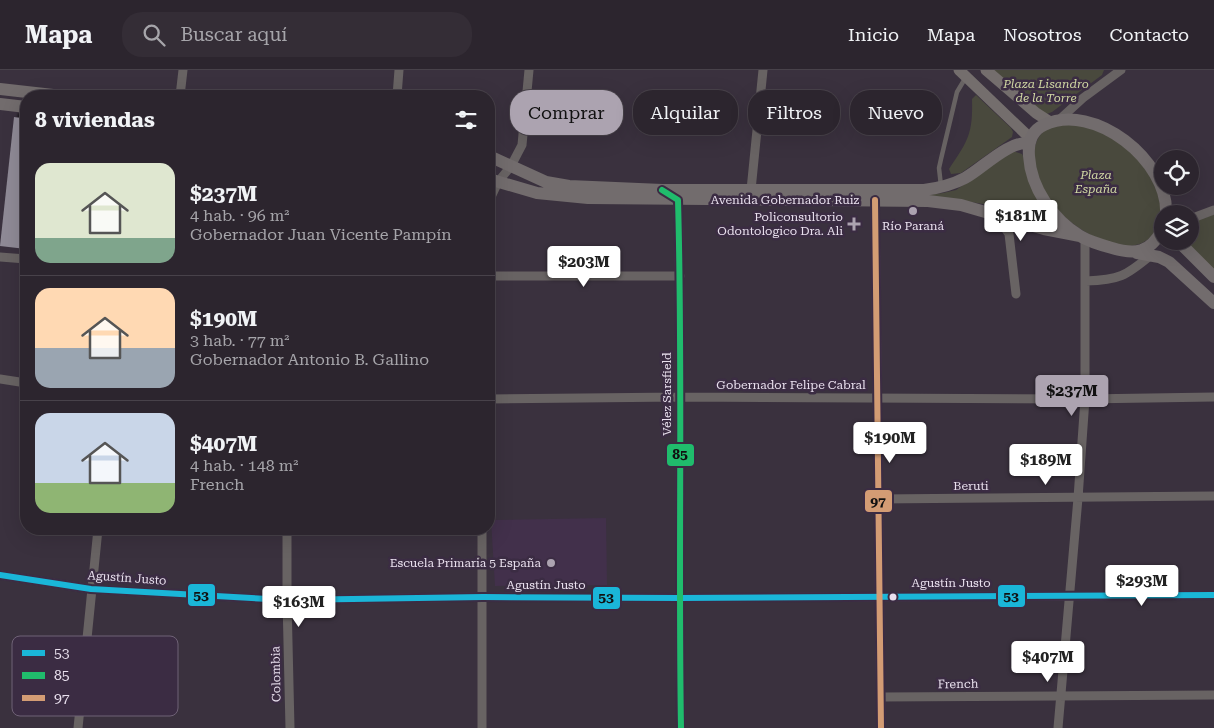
<!DOCTYPE html>
<html lang="es">
<meta charset="utf-8">
<style>
:root{--surface:#2c252e;--page:#342d36;--text:#f1f3f6;--muted:#a6a5aa;--line:#48424a;--accent:#aca3b0}
body{margin:0;font-family:"Roboto Serif",serif;background:var(--page);color:var(--text);height:100vh;display:flex;flex-direction:column;font-size:19px;white-space:nowrap}
*{box-sizing:border-box;margin:0}
p{font-size:16px;color:var(--muted)}
.icon{flex:none;width:28px;height:28px;fill:none;stroke:currentColor;stroke-width:2;stroke-linecap:round;stroke-linejoin:round}
.map{position:relative;flex:1;overflow:hidden}
.panel{position:absolute;left:20px;top:20px;width:475px;height:445px;display:flex;flex-direction:column;background:var(--surface);border-radius:20px;box-shadow:0 5px 20px #0002,0 0 0 1px var(--line)}
.panel>*{flex:none}
.hud{position:absolute;left:510px;top:20px;width:475px;height:45px;display:flex;gap:10px}
.buttons{position:absolute;left:1154px;top:80px;display:grid;gap:10px}
.buttons a{display:grid;place-items:center;width:45px;height:45px;border-radius:50%;background:var(--surface);box-shadow:0 5px 20px #0002,0 0 0 1px var(--line);font-size:25px}
.price{position:absolute;translate:-50% -42px;padding:0 11px;border-radius:5px;background:#fff;color:#222;font-size:16px;line-height:32px;filter:drop-shadow(0 1px 2px #0008)}
.price::after{content:'';position:absolute;left:50%;top:30px;width:15px;height:11px;margin-left:-8px;background:inherit;clip-path:polygon(0 0,100% 0,50% 100%)}
.price.on{background:var(--accent);color:#111}
ul{padding:0;list-style:none}
li{display:flex;align-items:center;gap:15px;height:125px;padding:0 15px}
li+li{border-top:1px solid var(--line)}
li span{display:grid;place-items:center;flex:none;width:140px;height:100px;border-radius:15px;color:#555}
li>.icon{margin-inline-start:auto}
span .icon{width:60px;height:60px;fill:#fffc;stroke-width:1}
li b{font-size:21px}
h2{display:flex;justify-content:space-between;align-items:center;height:60px;padding:0 15px;font-size:21px}
.chip{padding:0 18px;border-radius:20px;background:var(--surface);box-shadow:0 5px 20px #0002,0 0 0 1px var(--line);font-size:18px;line-height:45px}
.chip.on{background:var(--accent);color:#111}
header{display:flex;align-items:center;gap:30px;box-sizing:border-box;height:70px;padding:0 25px;background:var(--surface);border-bottom:1px solid var(--line)}
header strong{font-size:24px}
nav{display:flex;gap:28px;margin-inline-start:auto;font-size:18px}
.search{width:350px;height:45px;background:var(--page);display:flex;align-items:center;gap:12px;box-sizing:border-box;padding:0 18px;border-radius:20px;color:var(--muted);font-size:19px}
.map>svg:first-child{display:block}
.built{fill:#42304b}
.green{fill:#49493d}
.building{fill:#8f8a96;filter:url(#shadow)}
.lines{fill:none;stroke-linecap:round;stroke-linejoin:round}
.lane{stroke:#686363;stroke-width:4.5}
.street{stroke:#686363;stroke-width:9}
.secondary{stroke:#746e6d;stroke-width:11}
.primary{stroke:#726c6d;stroke-width:12}
.bus-1-casing{stroke:#3b2c43;stroke-width:10}
.bus-2-casing{stroke:#3b2c43;stroke-width:10}
.bus-3-casing{stroke:#3b2c43;stroke-width:10}
.bus-1{stroke:#1ab6d8;stroke-width:6}
.bus-2{stroke:#20bc6c;stroke-width:6}
.bus-3{stroke:#d39c74;stroke-width:6}
.poi-dot{fill:#aca3b0;stroke:#3b2c43;stroke-width:2}
.bus-dot{fill:#e9e0ee;stroke:#3b2c43;stroke-width:2}
.labels{text-anchor:middle;dominant-baseline:central;stroke-width:5;stroke-linejoin:round;paint-order:stroke}
.park-label{font-size:12px;font-style:italic;fill:#d0d8a3;stroke:#3b2c43}
.street-label{font-size:12px;fill:#e9e0ee;stroke:#3b2c43}
.poi-label{font-size:12px;fill:#e9e0ee;stroke:#3b2c43;text-anchor:end}
.key{fill:#3b2c43;stroke:#6f6276;stroke-width:1}
.key-label{font-size:14px;fill:#e9e0ee}
.line-badge{stroke:#3b2c43;stroke-width:2}
.pale-badge-label{font-size:14px;text-anchor:middle;font-weight:bold;fill:#111}
</style>
<header>
<strong>Mapa</strong>
<div class="search"><svg class="icon" aria-label="search" viewBox="0 0 24 24"><circle cx="10" cy="10" r="6"/><path d="M15 15l6 6"/></svg>Buscar aquí</div>
<nav><a>Inicio</a><a>Mapa</a><a>Nosotros</a><a>Contacto</a></nav>
</header>
<div class="map">
<svg width="1214" height="658" viewBox="0 0 1214 658">
<defs>
<filter id="shadow"><feDropShadow dx="4" dy="-4" stdDeviation="1" flood-color="#0009"/></filter>
</defs>
<rect width="100%" height="100%" fill="#3a313e"/>
<path class="built" d="M606 448 607 515 495 516 491 450Z"/>
<path class="green" d="M994 0H1104L1102 5 1052 42 1047 44 1041 42Z
M976 25 1011 58 1013 62 1012 67 961 103 951 104 949 99C968 71 973 64 972 29Z
M1077 54C1089 58 1102 61 1113 67 1120 72 1135 86 1141 93 1146 99 1154 110 1157 118 1168 149 1155 182 1118 175 1081 167 1044 136 1036 99 1034 90 1033 82 1036 73 1039 65 1046 57 1055 55 1062 53 1070 54 1077 54Z
M1013 81 1022 84 1024 88 1047 143V151C1035 155 1017 144 1006 140 976 131 949 128 918 126L943 123 956 120Z
M1209 145H1214V200L1184 171H1190V154Z"/>
<path class="building" d="M14 47 26 49V179L0 176Z"/>
<g class="lines">
<path class="lane" d="M941 116 939 98 941 89 957 22 966 7"/>
<path class="street" d="M180 26 183 0
M397 26 399 0
M1060 49 1083 28 1121 0
M751 120 763 0
M673 126 678 130C683 306 678 482 681 658
M875 130 881 658
M992 147 1002 154 1009 164 1016 224
M1190 149 1214 140
M0 187 26 189
M489 187 490 129 498 112 511 96 522 75 529 0
M489 206H680
M1086 211C1119 210 1126 206 1151 185
M0 309 26 313
M489 329 680 327 1085 329 1214 327
M878 429 1214 426
M287 459V530L290 658
M482 459V658
M0 505 91 519 287 530 483 527 679 528 1214 525
M881 627 1214 625
M78 658 98 459
M1058 658 1078 428 1085 329V169"/>
<path class="secondary" d="M959 0 1030 68
M986 0 1036 43 1050 52"/>
<path class="primary" d="M0 19 62 26
M0 34 26 37
M489 86 546 112 569 116 662 120H924C939 118 952 115 965 108 983 98 1008 71 1029 73
M489 109 537 123 588 128 928 131 961 135 1044 159 1080 166
M1162 160C1150 183 1135 185 1112 178 1101 175 1090 172 1080 166 1053 149 1031 119 1029 86 1028 73 1031 61 1044 55 1094 31 1169 91 1166 144
M1178 171 1214 207
M1137 183 1159 187 1169 192 1214 233"/>
<defs>
<path id="bus-1" d="M0 505 91 519 287 530 483 527 679 528 1214 525"/>
<path id="bus-2" d="M662 120 678 130C683 306 678 482 681 658"/>
<path id="bus-3" d="M875 130 881 658"/>
</defs>
<use href="#bus-1" class="bus-1-casing"/>
<use href="#bus-2" class="bus-2-casing"/>
<use href="#bus-3" class="bus-3-casing"/>
<use href="#bus-1" class="bus-1"/>
<use href="#bus-2" class="bus-2"/>
<use href="#bus-3" class="bus-3"/>
</g>
<g class="poi-dot">
<circle cx="913" cy="141" r="5"/>
<path d="M851.5 146.5h5v5h5v5h-5v5h-5v-5h-5v-5h5z"/>
<circle cx="551" cy="493" r="5"/>
</g>
<circle class="bus-dot" cx="893" cy="527" r="4.5"/>
<g class="labels">
<g class="park-label">
<text x="1046" y="14">Plaza Lisandro<tspan x="1046" dy="14">de la Torre</tspan></text>
<text x="1096" y="105">Plaza<tspan x="1096" dy="14">España</tspan></text>
</g>
<g class="street-label">
<text x="785" y="130">Avenida Gobernador Ruiz</text>
<text x="791" y="315">Gobernador Felipe Cabral</text>
<text transform="translate(667 324) rotate(-90)">Vélez Sarsfield</text>
<text x="971" y="416">Beruti</text>
<text transform="translate(127 508) rotate(4)">Agustín Justo</text>
<text x="951" y="513">Agustín Justo</text>
<text x="546" y="515">Agustín Justo</text>
<text transform="translate(276 604) rotate(-91)">Colombia</text>
<text transform="translate(958 614) rotate(-1)">French</text>
</g>
<g class="poi-label">
<text x="843" y="147">Policonsultorio<tspan x="843" dy="14">Odontologico Dra. Ali</tspan></text>
<text x="913" y="156" text-anchor="middle">Río Paraná</text>
<text x="541" y="493">Escuela Primaria 5 España</text>
</g>
</g>
<rect x="12" y="566" width="166" height="80" rx="8" class="key"/>
<rect x="22" y="580" width="23" height="6" fill="#1ab6d8"/>
<rect x="22" y="602" width="23" height="7" fill="#20bc6c"/>
<rect x="22" y="625" width="23" height="6" fill="#d39c74"/>
<g class="key-label">
<text x="54" y="588">53</text>
<text x="54" y="610">85</text>
<text x="54" y="633">97</text>
</g>
<g class="line-badge">
<rect x="666" y="373" width="29" height="24" rx="5" fill="#20bc6c"/>
<rect x="864" y="419" width="29" height="24" rx="5" fill="#d39c74"/>
<rect x="187" y="513" width="29" height="24" rx="5" fill="#1ab6d8"/>
<rect x="997" y="514" width="29" height="24" rx="5" fill="#1ab6d8"/>
<rect x="592" y="516" width="29" height="24" rx="5" fill="#1ab6d8"/>
</g>
<g class="pale-badge-label">
<text x="680" y="389">85</text>
<text x="878" y="436">97</text>
<text x="201" y="530">53</text>
<text x="1011" y="531">53</text>
<text x="606" y="532">53</text>
</g>
</svg>
<div class="buttons">
<a><svg class="icon" aria-label="locate" viewBox="0 0 24 24"><circle cx="12" cy="12" r="6"/><path d="M12 2v4M12 18v4M2 12h4M18 12h4"/></svg></a>
<a><svg class="icon" aria-label="layers" viewBox="0 0 24 24"><path d="M12 4l9 5-9 5-9-5zM3 14l9 5 9-5"/></svg></a>
</div>
<b class="price" style="left:1021px;top:172px">$181M</b>
<b class="price" style="left:584px;top:218px">$203M</b>
<b class="price on" style="left:1072px;top:347px">$237M</b>
<b class="price" style="left:890px;top:394px">$190M</b>
<b class="price" style="left:1046px;top:416px">$189M</b>
<b class="price" style="left:1142px;top:537px">$293M</b>
<b class="price" style="left:299px;top:558px">$163M</b>
<b class="price" style="left:1048px;top:613px">$407M</b>
<div class="hud">
<a class="chip on">Comprar</a>
<a class="chip">Alquilar</a>
<a class="chip">Filtros</a>
<a class="chip">Nuevo</a>
</div>
<section class="panel">
<h2>8 viviendas<svg class="icon" aria-label="filters" viewBox="0 0 24 24"><path d="M4 7h16M4 17h16"/><circle cx="9" cy="7" r="2"/><circle cx="15" cy="17" r="2"/></svg></h2>
<ul>
<li><span style="background:linear-gradient(#dfe7d0 75%,#7fa58c 0)"><svg class="icon" aria-label="home" viewBox="0 0 24 24"><path d="M3 11l9-7 9 7M6 9v11h12V9"/></svg></span><div><b>$237M</b><p>4 hab. · 96 m²</p><p>Gobernador Juan Vicente Pampín</p></div></li>
<li><span style="background:linear-gradient(#ffd9b3 60%,#9aa5b1 0)"><svg class="icon" aria-label="home" viewBox="0 0 24 24"><path d="M3 11l9-7 9 7M6 9v11h12V9"/></svg></span><div><b>$190M</b><p>3 hab. · 77 m²</p><p>Gobernador Antonio B. Gallino</p></div></li>
<li><span style="background:linear-gradient(#c9d6e8 70%,#8fb573 0)"><svg class="icon" aria-label="home" viewBox="0 0 24 24"><path d="M3 11l9-7 9 7M6 9v11h12V9"/></svg></span><div><b>$407M</b><p>4 hab. · 148 m²</p><p>French</p></div></li>
</ul>
</section>
</div>
